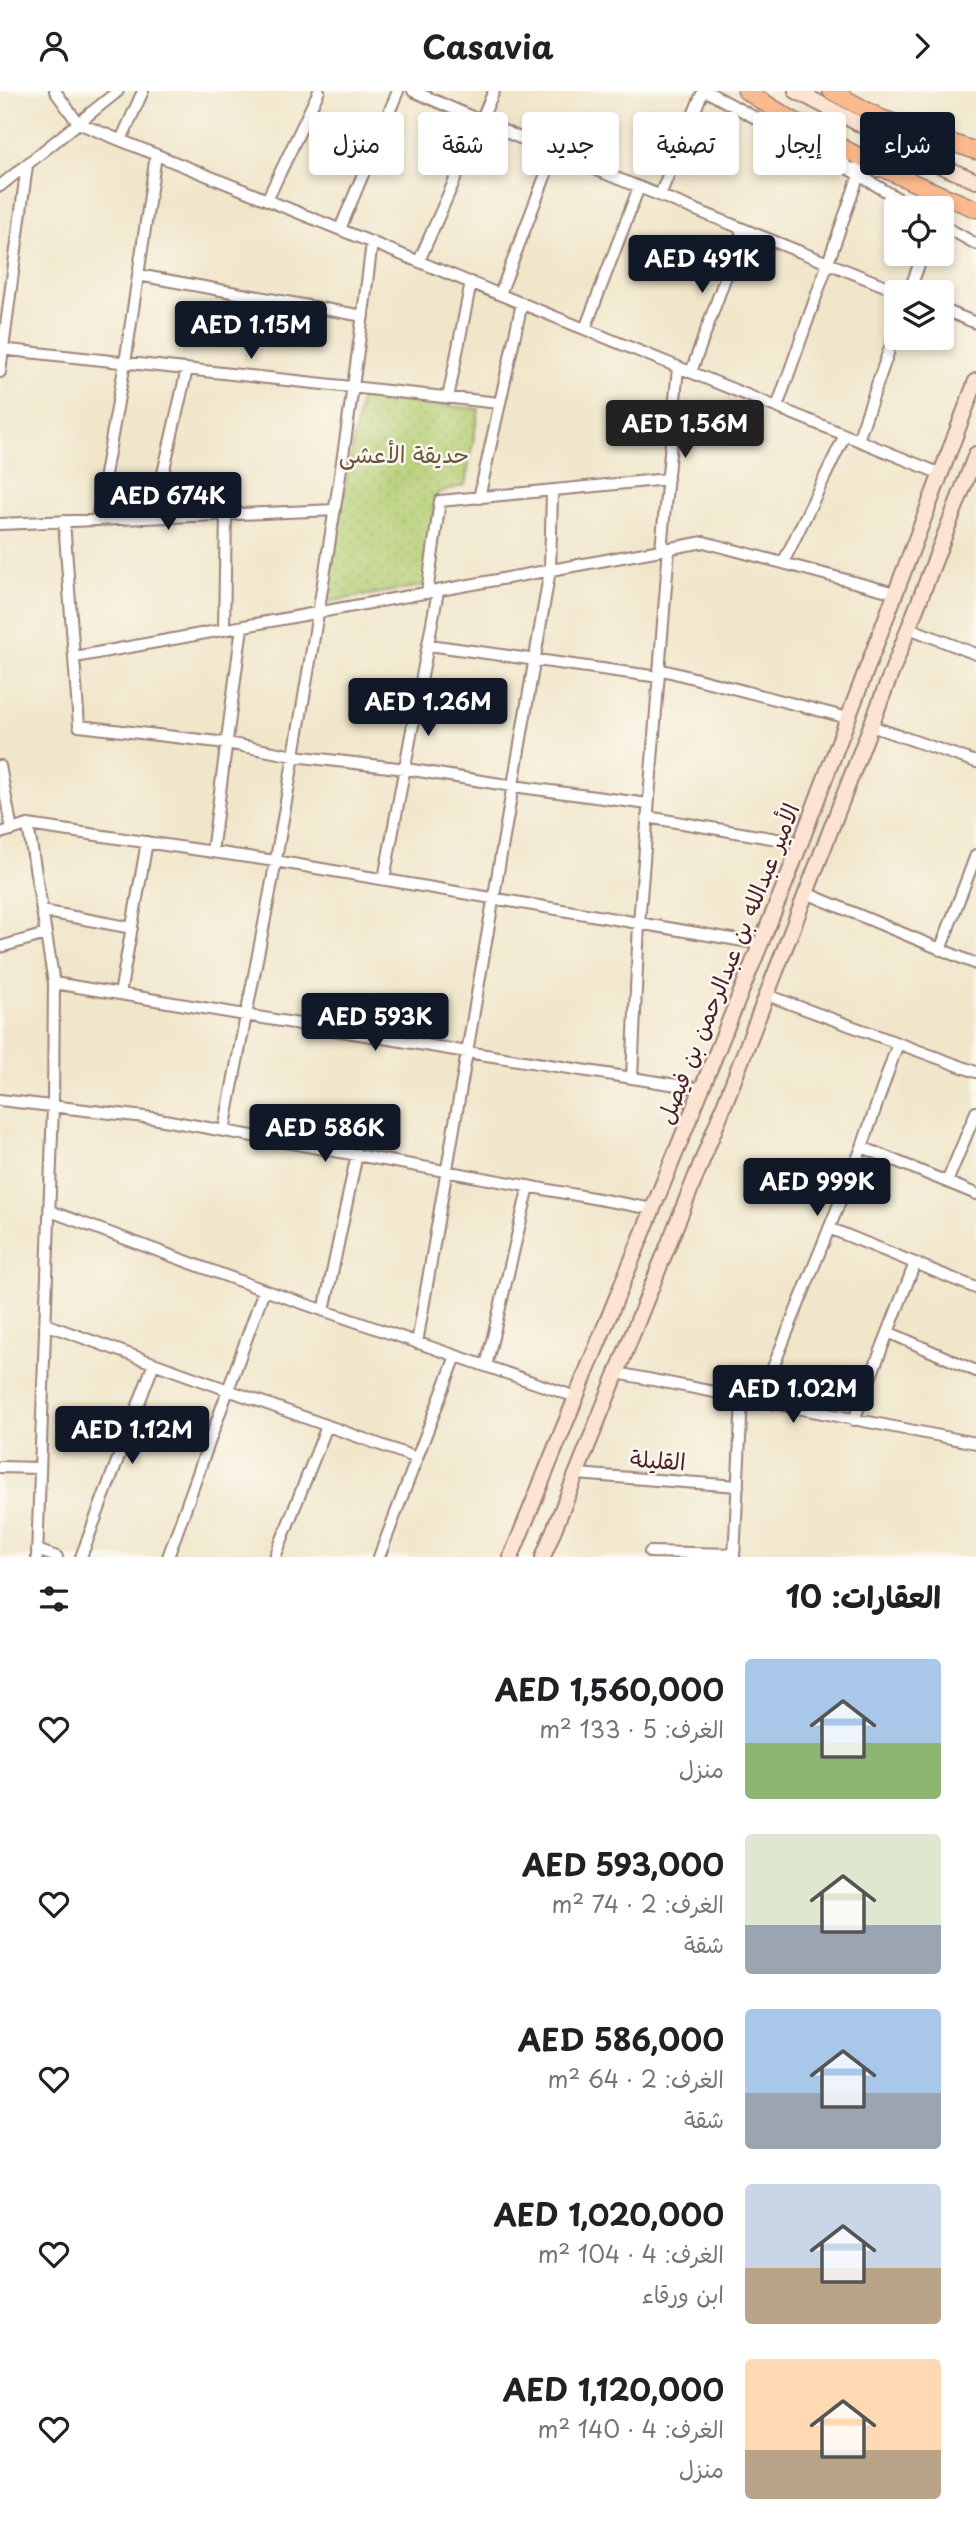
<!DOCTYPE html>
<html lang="ar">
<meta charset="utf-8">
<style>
:root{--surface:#fff;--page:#f2f2f2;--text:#202124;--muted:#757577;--accent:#111827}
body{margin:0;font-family:"Playpen Sans","Playpen Sans Arabic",sans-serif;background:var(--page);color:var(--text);direction:rtl;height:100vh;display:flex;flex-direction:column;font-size:26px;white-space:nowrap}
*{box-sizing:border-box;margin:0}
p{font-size:23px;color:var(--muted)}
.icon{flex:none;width:38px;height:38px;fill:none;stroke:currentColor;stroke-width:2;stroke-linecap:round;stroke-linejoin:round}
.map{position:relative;height:1466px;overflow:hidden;direction:ltr}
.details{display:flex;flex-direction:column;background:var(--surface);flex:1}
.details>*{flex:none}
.hud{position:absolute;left:21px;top:21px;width:934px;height:63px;direction:rtl;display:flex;gap:14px}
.buttons{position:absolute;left:884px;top:105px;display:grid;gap:14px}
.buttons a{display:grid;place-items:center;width:70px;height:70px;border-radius:7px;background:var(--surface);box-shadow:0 4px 10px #0003;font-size:35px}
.price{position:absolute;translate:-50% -60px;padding:0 16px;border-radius:7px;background:var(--accent);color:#fff;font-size:23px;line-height:46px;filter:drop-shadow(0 2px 4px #0008)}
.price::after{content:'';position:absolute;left:50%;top:42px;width:21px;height:16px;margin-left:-10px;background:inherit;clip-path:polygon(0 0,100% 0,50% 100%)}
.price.active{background:#222;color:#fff}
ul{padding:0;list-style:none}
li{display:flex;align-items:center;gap:21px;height:175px;padding:0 35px}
li span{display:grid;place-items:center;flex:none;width:196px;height:140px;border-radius:7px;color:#555}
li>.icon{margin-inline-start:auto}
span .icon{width:84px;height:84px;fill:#fffc;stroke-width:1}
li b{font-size:30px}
h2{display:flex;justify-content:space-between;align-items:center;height:84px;padding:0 35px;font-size:30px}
.tag{padding:0 24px;border-radius:7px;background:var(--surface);box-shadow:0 4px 10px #0003;font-size:24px;line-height:63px}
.tag.active{background:var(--accent);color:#fff}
header{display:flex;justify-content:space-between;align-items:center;height:91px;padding:0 35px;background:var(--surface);font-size:32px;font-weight:700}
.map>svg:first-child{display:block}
.grass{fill:url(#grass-dots);stroke:#807650;stroke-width:2}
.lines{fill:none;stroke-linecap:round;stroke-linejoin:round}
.street-casing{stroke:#9d827a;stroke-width:14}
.secondary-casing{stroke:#9d827a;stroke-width:18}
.primary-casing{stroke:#9d827a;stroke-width:19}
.street{stroke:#fff;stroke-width:10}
.secondary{stroke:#fde3d1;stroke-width:14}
.primary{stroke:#fbba8d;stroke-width:16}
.labels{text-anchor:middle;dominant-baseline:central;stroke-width:5;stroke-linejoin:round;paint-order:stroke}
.park-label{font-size:23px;fill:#6a5441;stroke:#fbf7ec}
.street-label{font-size:23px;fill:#4a1f2b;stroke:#fbf7ec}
</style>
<header><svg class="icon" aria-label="forward" viewBox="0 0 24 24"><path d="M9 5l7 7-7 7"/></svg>Casavia<svg class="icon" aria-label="person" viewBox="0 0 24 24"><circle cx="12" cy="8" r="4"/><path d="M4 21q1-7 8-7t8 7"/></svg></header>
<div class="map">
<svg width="976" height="1466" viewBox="0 0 976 1466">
<defs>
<pattern id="grass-dots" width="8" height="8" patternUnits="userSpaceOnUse" patternTransform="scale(1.75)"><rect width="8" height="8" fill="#b5ce74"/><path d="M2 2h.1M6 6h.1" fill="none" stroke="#9db065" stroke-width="1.8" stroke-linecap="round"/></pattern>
</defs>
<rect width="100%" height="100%" fill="#fbf7ec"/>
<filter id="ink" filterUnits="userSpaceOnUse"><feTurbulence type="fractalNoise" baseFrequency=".0143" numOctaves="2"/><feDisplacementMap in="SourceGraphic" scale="14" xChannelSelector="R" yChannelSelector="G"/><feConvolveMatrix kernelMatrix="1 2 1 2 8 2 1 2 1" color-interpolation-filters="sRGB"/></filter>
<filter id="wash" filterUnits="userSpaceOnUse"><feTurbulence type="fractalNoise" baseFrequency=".00686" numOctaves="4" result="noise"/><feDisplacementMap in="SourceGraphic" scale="28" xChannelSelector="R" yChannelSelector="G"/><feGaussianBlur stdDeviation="1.57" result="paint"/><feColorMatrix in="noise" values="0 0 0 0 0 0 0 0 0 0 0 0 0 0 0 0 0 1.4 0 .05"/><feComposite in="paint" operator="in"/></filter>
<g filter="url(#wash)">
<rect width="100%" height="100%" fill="#f0e6ca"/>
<path class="grass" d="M361 306 479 318 465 394 437 402 428 494 325 511Z"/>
</g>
<g filter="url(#ink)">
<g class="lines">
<defs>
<path id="street" d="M55 0 78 32 941 383
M413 0 554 62 900 201
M706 0 847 77 914 117
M121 49 143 0
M833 52 847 77 882 80
M0 95 118 0
M660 104 703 0
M267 109 319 0
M942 134 976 153
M340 138 398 0
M419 170 494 0
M138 184 363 225
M909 201 923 163
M500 203 554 62
M942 218 976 232
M585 238 639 96
M0 258 499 312
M0 281 27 74
M691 281 743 138
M448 307 471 191
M777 316 859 84
M858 349 896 239
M479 407 522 212
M153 426 187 278
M97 428 125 272 156 64
M64 430 79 635 227 652 294 665 406 678 513 695 648 713
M0 433 335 419
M661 459 678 276
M783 472 845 344
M427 502 440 410 668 388
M909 537 976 563
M224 539 226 423
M429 554 659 586
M75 566 704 451 895 502
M659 578 848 627
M871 635 976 671
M0 675 12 739
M647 726 800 752
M28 734 54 892 53 1015 37 1466
M0 742 28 734 275 770 761 853
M212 761 242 536
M384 788 438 500
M806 802 976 873
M42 820 132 837
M0 856 46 843
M940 859 976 764
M54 892 467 961 702 998
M120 903 147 751
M767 904 976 981
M632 987 639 832 669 457
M0 1009 153 1027 653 1118
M224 1040C240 951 259 863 275 774 311 567 347 360 372 151
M862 1056 976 1103
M947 1091 976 1021
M50 1120 264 1199 576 1306
M829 1137 976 1197
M324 1220 357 1063
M45 1233 417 1367
M888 1241 976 1280
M417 1252 550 479 552 401
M486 1275 529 1095
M617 1282 976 1352
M759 1311 862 1056 898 952
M854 1329 915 1172
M0 1376 40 1377
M576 1383 738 1395
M37 1459 57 1466
M650 1461 734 1463
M81 1466 154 1272
M168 1466 264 1199
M275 1466 327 1335
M379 1466 456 1265
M734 1466 742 1308"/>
<path id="secondary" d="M796 0 934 72 976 90
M511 1466 785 793 976 290
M543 1466 716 1035 976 363"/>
<path id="primary" d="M746 0C818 47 895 86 976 118
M831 0 881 27 976 60"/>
</defs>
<use href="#street" class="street-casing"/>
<use href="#secondary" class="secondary-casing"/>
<use href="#primary" class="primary-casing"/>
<use href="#street" class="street"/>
<use href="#secondary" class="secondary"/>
<use href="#primary" class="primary"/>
</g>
</g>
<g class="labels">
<g class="park-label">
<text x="404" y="362">حديقة الأعشى</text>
</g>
<g class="street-label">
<text transform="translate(727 872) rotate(-68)">الأمير عبدالله بن عبدالرحمن بن فيصل</text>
<text transform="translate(658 1368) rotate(4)">القليلة</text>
</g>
</g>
</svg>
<div class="buttons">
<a><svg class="icon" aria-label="locate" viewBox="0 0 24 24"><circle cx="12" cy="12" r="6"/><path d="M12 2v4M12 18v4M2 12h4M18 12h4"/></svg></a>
<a><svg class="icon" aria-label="layers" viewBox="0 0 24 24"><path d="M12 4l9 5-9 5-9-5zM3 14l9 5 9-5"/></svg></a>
</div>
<b class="price" style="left:702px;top:204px">AED 491K</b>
<b class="price" style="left:251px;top:270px">AED 1.15M</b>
<b class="price active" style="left:685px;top:369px">AED 1.56M</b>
<b class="price" style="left:168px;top:441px">AED 674K</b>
<b class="price" style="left:428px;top:647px">AED 1.26M</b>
<b class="price" style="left:375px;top:962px">AED 593K</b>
<b class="price" style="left:325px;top:1073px">AED 586K</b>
<b class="price" style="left:817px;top:1127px">AED 999K</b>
<b class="price" style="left:793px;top:1334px">AED 1.02M</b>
<b class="price" style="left:132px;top:1375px">AED 1.12M</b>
<div class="hud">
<a class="tag active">شراء</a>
<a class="tag">إيجار</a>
<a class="tag">تصفية</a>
<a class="tag">جديد</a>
<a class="tag">شقة</a>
<a class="tag">منزل</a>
</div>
</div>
<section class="details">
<h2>العقارات: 10<svg class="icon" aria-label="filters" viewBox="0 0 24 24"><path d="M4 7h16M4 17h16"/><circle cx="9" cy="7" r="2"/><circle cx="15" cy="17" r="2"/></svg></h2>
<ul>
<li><span style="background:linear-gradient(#a9c7e8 60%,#8fb573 0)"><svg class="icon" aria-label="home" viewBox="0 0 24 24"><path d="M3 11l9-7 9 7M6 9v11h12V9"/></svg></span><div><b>AED 1,560,000</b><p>الغرف: 5 · 133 m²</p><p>منزل</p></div><svg class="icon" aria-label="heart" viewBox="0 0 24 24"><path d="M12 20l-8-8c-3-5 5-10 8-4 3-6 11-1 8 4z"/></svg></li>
<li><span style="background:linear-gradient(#dfe7d0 65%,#9aa5b1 0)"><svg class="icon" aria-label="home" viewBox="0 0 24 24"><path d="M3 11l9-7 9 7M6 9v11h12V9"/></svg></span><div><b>AED 593,000</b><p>الغرف: 2 · 74 m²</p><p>شقة</p></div><svg class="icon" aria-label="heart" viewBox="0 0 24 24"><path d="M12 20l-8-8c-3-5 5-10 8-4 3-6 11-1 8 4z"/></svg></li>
<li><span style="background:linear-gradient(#a9c7e8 60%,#9aa5b1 0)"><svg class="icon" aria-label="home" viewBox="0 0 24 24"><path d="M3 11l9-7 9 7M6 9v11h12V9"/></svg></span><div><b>AED 586,000</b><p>الغرف: 2 · 64 m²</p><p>شقة</p></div><svg class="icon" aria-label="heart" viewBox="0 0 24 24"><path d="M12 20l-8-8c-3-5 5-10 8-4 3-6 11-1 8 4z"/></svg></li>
<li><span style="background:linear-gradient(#c9d6e8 60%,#b9a48a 0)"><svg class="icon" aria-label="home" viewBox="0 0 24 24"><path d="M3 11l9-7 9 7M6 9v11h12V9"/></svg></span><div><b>AED 1,020,000</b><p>الغرف: 4 · 104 m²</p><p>ابن ورقاء</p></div><svg class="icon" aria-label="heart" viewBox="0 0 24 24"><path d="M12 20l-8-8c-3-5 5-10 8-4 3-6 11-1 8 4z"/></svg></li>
<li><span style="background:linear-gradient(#ffd9b3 65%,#b9a48a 0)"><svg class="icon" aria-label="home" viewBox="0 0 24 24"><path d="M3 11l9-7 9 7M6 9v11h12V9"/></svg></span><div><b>AED 1,120,000</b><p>الغرف: 4 · 140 m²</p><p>منزل</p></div><svg class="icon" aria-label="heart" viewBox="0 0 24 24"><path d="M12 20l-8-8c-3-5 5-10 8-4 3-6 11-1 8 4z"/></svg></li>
</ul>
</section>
